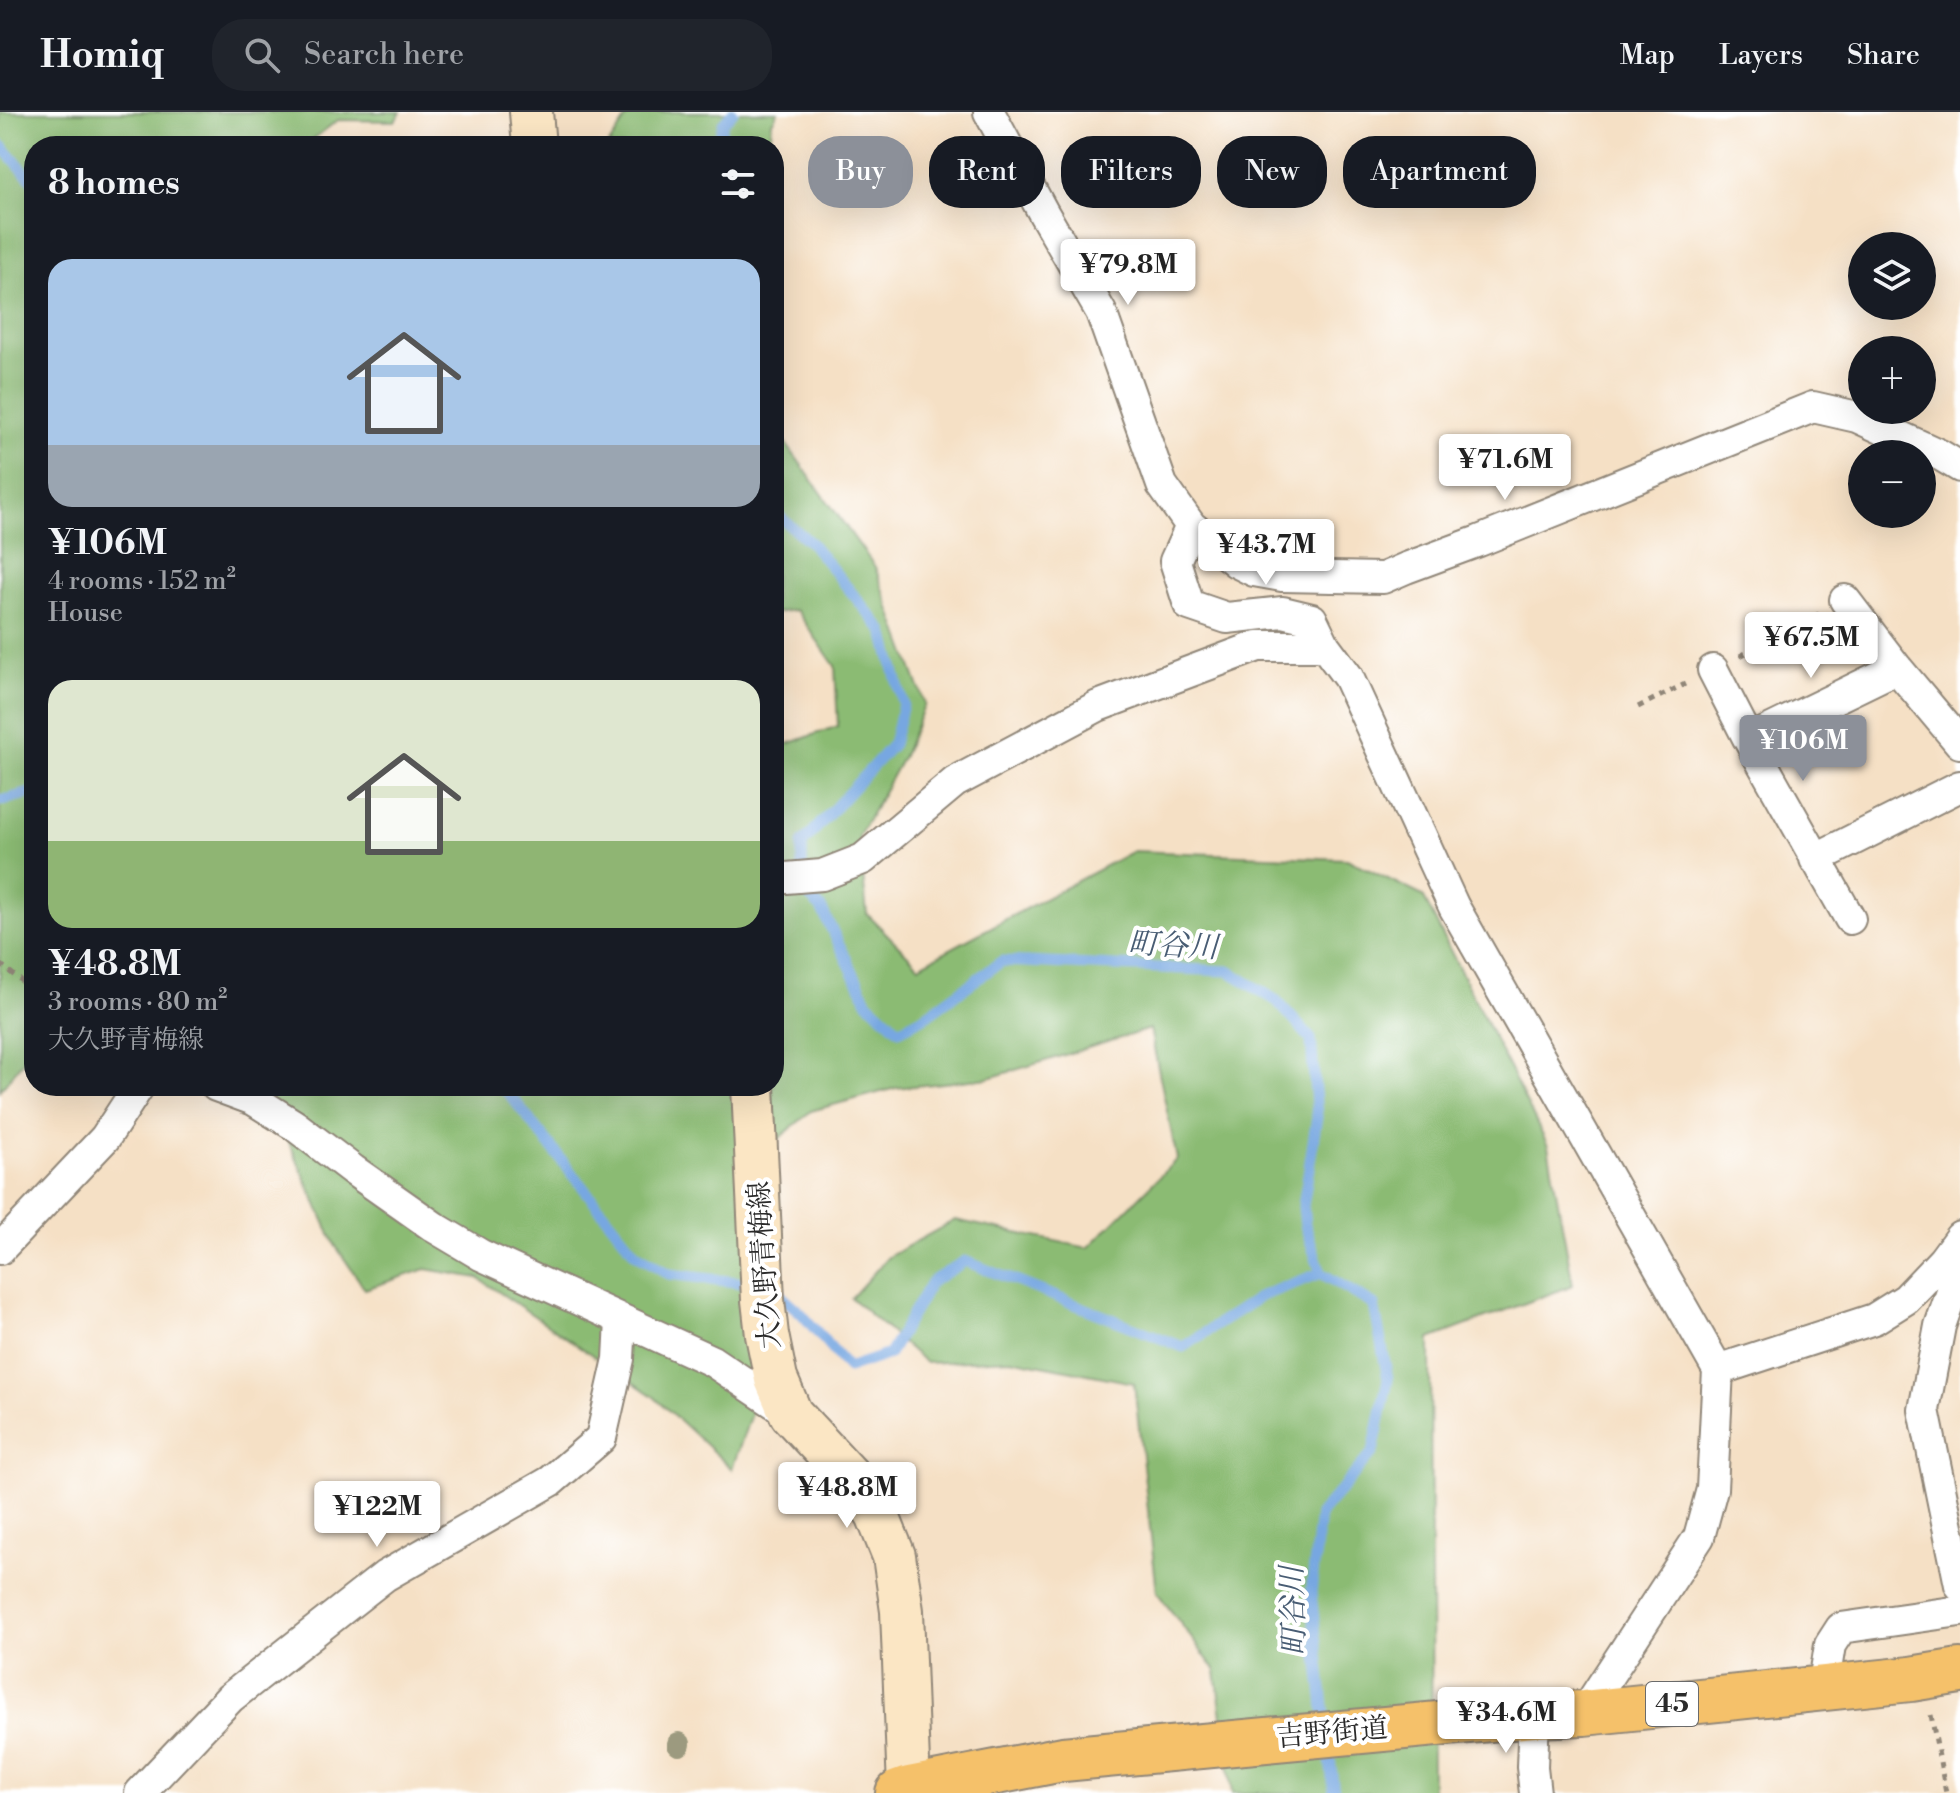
<!DOCTYPE html>
<meta charset="utf-8">
<style>
:root{--surface:#171b24;--page:#20242c;--text:#f1f3f6;--muted:#9ea1a6;--line:#363941;--accent:#8c9099}
body{margin:0;font-family:"Libre Bodoni","Noto Serif JP",serif;background:var(--page);color:var(--text);height:100vh;display:flex;flex-direction:column;font-size:30px;white-space:nowrap}
*{box-sizing:border-box;margin:0}
p{font-size:26px;color:var(--muted)}
.icon{flex:none;width:44px;height:44px;fill:none;stroke:currentColor;stroke-width:2;stroke-linecap:round;stroke-linejoin:round}
.map{position:relative;flex:1;overflow:hidden}
.drawer{position:absolute;left:24px;top:24px;width:760px;height:960px;display:flex;flex-direction:column;background:var(--surface);border-radius:32px;box-shadow:0 8px 32px #0002}
.drawer>*{flex:none}
.hud{position:absolute;left:808px;top:24px;width:760px;height:72px;display:flex;gap:16px}
.fabs{position:absolute;left:1848px;top:120px;display:grid;gap:16px}
.fabs a{display:grid;place-items:center;width:88px;height:88px;border-radius:50%;background:var(--surface);box-shadow:0 8px 32px #0002;font-size:40px}
.price{position:absolute;translate:-50% -68px;padding:0 18px;border-radius:8px;background:#fff;color:#222;font-size:26px;line-height:52px;filter:drop-shadow(0 2px 4px #0008)}
.price::after{content:'';position:absolute;left:50%;top:48px;width:24px;height:18px;margin-left:-12px;background:inherit;clip-path:polygon(0 0,100% 0,50% 100%)}
.price.on{background:var(--accent);color:#fff}
ul{padding:0;list-style:none}
li{display:grid;align-content:center;gap:16px;height:424px;padding:0 24px}
li span{display:grid;place-items:center;height:248px;border-radius:24px;color:#555}
li>.icon{margin-inline-start:auto}
span .icon{width:144px;height:144px;fill:#fffc;stroke-width:1}
li b{font-size:34px}
h2{display:flex;justify-content:space-between;align-items:center;height:96px;padding:0 24px;font-size:34px}
.chip{padding:0 28px;border-radius:32px;background:var(--surface);box-shadow:0 8px 32px #0002;font-size:28px;line-height:72px}
.chip.on{background:var(--accent);color:#fff}
header{display:flex;align-items:center;gap:48px;box-sizing:border-box;height:112px;padding:0 40px;background:var(--surface);border-bottom:2px solid var(--line)}
header strong{font-size:38px}
nav{display:flex;gap:44px;margin-inline-start:auto;font-size:28px}
.search{width:560px;height:72px;background:var(--page);display:flex;align-items:center;gap:20px;box-sizing:border-box;padding:0 28px;border-radius:32px;color:var(--muted);font-size:30px}
.map>svg:first-child{display:block}
.forest{fill:#8bbb73;stroke:#5b734f;stroke-width:2}
.lines{fill:none;stroke-linecap:round;stroke-linejoin:round}
.stream{stroke:#77a7e1;stroke-width:11}
.street-casing{stroke:#908678;stroke-width:34}
.secondary-casing{stroke:#908678;stroke-width:46}
.primary-casing{stroke:#908678;stroke-width:48}
.path{stroke:#908678;stroke-width:5;stroke-dasharray:6 6;stroke-linecap:butt}
.street{stroke:#fff;stroke-width:30}
.secondary{stroke:#fbe6c4;stroke-width:42}
.primary{stroke:#f5c16b;stroke-width:44}
.tree{fill:#9c9a7f}
.labels{text-anchor:middle;dominant-baseline:central;stroke-width:8;stroke-linejoin:round;paint-order:stroke}
.shield{fill:#fff;stroke:#6b6b6b;stroke-width:2}
.shield-label{font-size:26px;font-weight:bold;fill:#2b2b2b}
.street-label{font-size:28px;fill:#2b2b2b;stroke:#fff}
.water-label{font-size:30px;font-style:italic;fill:#495d74;stroke:#fff}
</style>
<header>
<strong>Homiq</strong>
<div class="search"><svg class="icon" aria-label="search" viewBox="0 0 24 24"><circle cx="10" cy="10" r="6"/><path d="M15 15l6 6"/></svg>Search here</div>
<nav><a>Map</a><a>Layers</a><a>Share</a></nav>
</header>
<div class="map">
<svg width="1960" height="1681" viewBox="0 0 1960 1681">
<rect width="100%" height="100%" fill="#fff"/>
<filter id="ink" filterUnits="userSpaceOnUse"><feTurbulence type="fractalNoise" baseFrequency=".0125" numOctaves="2"/><feDisplacementMap in="SourceGraphic" scale="16" xChannelSelector="R" yChannelSelector="G"/><feConvolveMatrix kernelMatrix="1 2 1 2 8 2 1 2 1" color-interpolation-filters="sRGB"/></filter>
<filter id="wash" filterUnits="userSpaceOnUse"><feTurbulence type="fractalNoise" baseFrequency=".006" numOctaves="4" result="noise"/><feDisplacementMap in="SourceGraphic" scale="32" xChannelSelector="R" yChannelSelector="G"/><feGaussianBlur stdDeviation="1.8" result="paint"/><feColorMatrix in="noise" values="0 0 0 0 0 0 0 0 0 0 0 0 0 0 0 0 0 1.4 0 .05"/><feComposite in="paint" operator="in"/></filter>
<g filter="url(#wash)">
<rect width="100%" height="100%" fill="#f5e0c5"/>
<path class="forest" d="M0 0H401L395 9 338 8 304 34H34V935L0 978Z
M630 0H778L772 10 770 34H608Z
M774 315 875 455 925 592 902 646 859 724 867 802 919 854 1133 739 1347 747 1423 784 1548 1034 1573 1173 1430 1227 1432 1681H1232L1216 1559 1157 1480 1134 1271 1011 1247 926 1251 851 1186 888 1145 955 1108 1088 1136 1177 1047 1150 917 989 966 896 976 811 999 765 1039 784 1206 732 1357 653 1284 478 1166 426 1157 365 1177 335 1133 264 974H774V637L838 614 835 554 796 498 774 501Z"/>
<g class="lines">
<path class="stream" d="M0 32 34 70
M717 34 723 11 733 0
M774 400 811 431 884 520 903 592 893 632 802 732V778L821 796 868 890 899 918 926 904 1002 849 1229 859 1277 889 1311 927 1317 1005 1303 1094 1305 1113 1321 1161 1374 1193 1388 1267 1373 1340 1320 1402 1311 1481 1326 1613
M0 689 34 680
M500 974 510 983 635 1141 669 1162 753 1172
M773 1177 801 1201 848 1256 889 1242 931 1170 965 1149 1183 1235 1261 1184 1321 1161
M1328 1630 1334 1681"/>
</g>
</g>
<g filter="url(#ink)">
<g class="lines">
<defs>
<path id="street" d="M989 0 1044 102 1101 200 1162 373 1191 414 1236 450 1254 459 1282 464 1383 466 1406 456 1479 429 1813 295 1857 305 1940 343 1960 355
M1191 414 1175 449 1189 493 1227 506 1283 500 1312 507 1325 534
M1845 488 1897 556 1960 631
M1713 558 1749 628 1850 807
M1749 628 1897 556
M1815 747 1960 674
M774 767 822 763 863 747 955 670 1098 594 1258 534H1325L1348 565 1454 795 1718 1258 1712 1377 1699 1425 1584 1601
M216 974 254 988 294 1013 353 1058 434 1115 481 1143 712 1249 791 1302
M0 1137 105 1026 139 974
M1960 1157 1940 1214 1924 1298 1960 1473
M1718 1258 1874 1207 1906 1187 1943 1148 1960 1125
M1823 1577 1830 1533 1841 1516 1960 1499
M1534 1603 1532 1655 1535 1681
M140 1681 230 1586 385 1464 551 1369 601 1326 619 1247 621 1208"/>
<path id="secondary" d="M531 0 534 34
M753 974 763 1188 767 1223 776 1267 791 1302 859 1375 877 1402 894 1444 902 1499 909 1677"/>
<path id="primary" d="M898 1681 909 1677 1063 1647 1534 1603 1584 1601 1911 1567 1960 1559"/>
</defs>
<use href="#street" class="street-casing"/>
<use href="#secondary" class="secondary-casing"/>
<use href="#primary" class="primary-casing"/>
<path class="path" d="M1740 544 1819 502
M1638 595 1685 572
M0 852 34 879
M1931 1603 1946 1681"/>
<use href="#street" class="street"/>
<use href="#secondary" class="secondary"/>
<use href="#primary" class="primary"/>
</g>
<circle class="tree" cx="679" cy="1632" r="12"/>
</g>
<g class="labels">
<rect class="shield" x="1646" y="1570" width="52" height="44" rx="6"/>
<g class="shield-label">
<text x="1672" y="1592">45</text>
</g>
<g class="street-label">
<text transform="translate(765 1153) rotate(-94)">大久野青梅線</text>
<text transform="translate(1332 1621) rotate(-5)">吉野街道</text>
</g>
<g class="water-label">
<text transform="translate(1173 834) rotate(3)">町谷川</text>
<text transform="translate(1294 1499) rotate(-92)">町谷川</text>
</g>
</g>
</svg>
<div class="fabs">
<a><svg class="icon" aria-label="layers" viewBox="0 0 24 24"><path d="M12 4l9 5-9 5-9-5zM3 14l9 5 9-5"/></svg></a>
<a>+</a>
<a>−</a>
</div>
<b class="price" style="left:1128px;top:195px">¥79.8M</b>
<b class="price" style="left:1505px;top:390px">¥71.6M</b>
<b class="price" style="left:1266px;top:475px">¥43.7M</b>
<b class="price" style="left:1811px;top:568px">¥67.5M</b>
<b class="price on" style="left:1803px;top:671px">¥106M</b>
<b class="price" style="left:847px;top:1418px">¥48.8M</b>
<b class="price" style="left:377px;top:1437px">¥122M</b>
<b class="price" style="left:1506px;top:1643px">¥34.6M</b>
<div class="hud">
<a class="chip on">Buy</a>
<a class="chip">Rent</a>
<a class="chip">Filters</a>
<a class="chip">New</a>
<a class="chip">Apartment</a>
</div>
<section class="drawer">
<h2>8 homes<svg class="icon" aria-label="filters" viewBox="0 0 24 24"><path d="M4 7h16M4 17h16"/><circle cx="9" cy="7" r="2"/><circle cx="15" cy="17" r="2"/></svg></h2>
<ul>
<li><span style="background:linear-gradient(#a9c7e8 75%,#9aa5b1 0)"><svg class="icon" aria-label="home" viewBox="0 0 24 24"><path d="M3 11l9-7 9 7M6 9v11h12V9"/></svg></span><div><b>¥106M</b><p>4 rooms · 152 m²</p><p>House</p></div></li>
<li><span style="background:linear-gradient(#dfe7d0 65%,#8fb573 0)"><svg class="icon" aria-label="home" viewBox="0 0 24 24"><path d="M3 11l9-7 9 7M6 9v11h12V9"/></svg></span><div><b>¥48.8M</b><p>3 rooms · 80 m²</p><p>大久野青梅線</p></div></li>
</ul>
</section>
</div>
